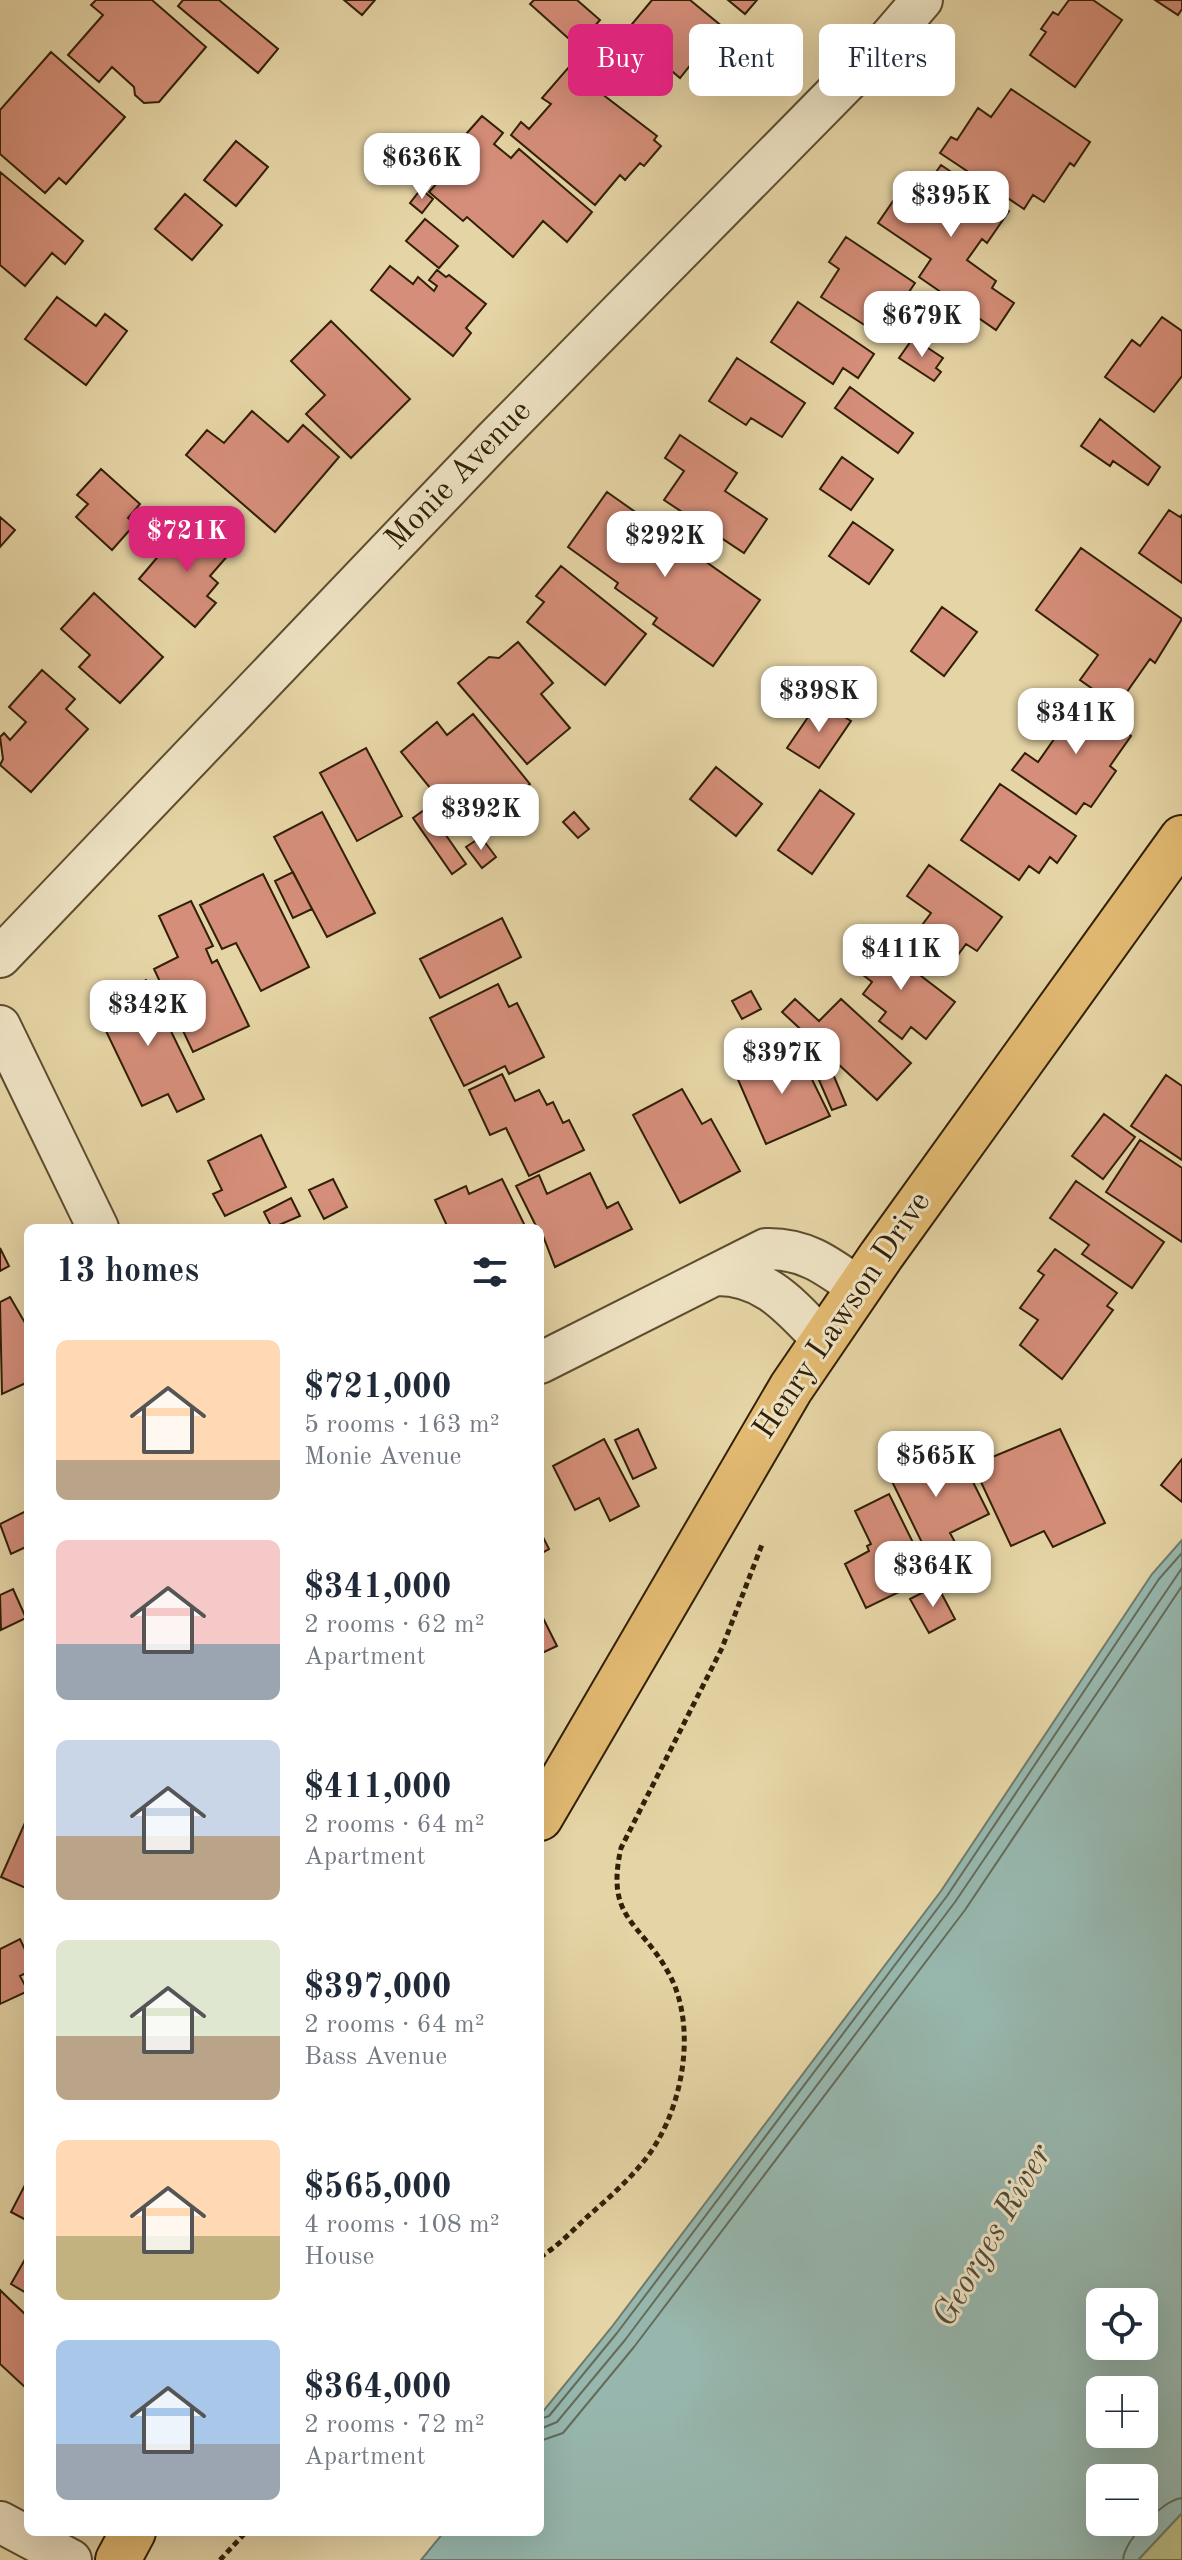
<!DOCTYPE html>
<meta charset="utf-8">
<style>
:root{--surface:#fff;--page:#f6f6f7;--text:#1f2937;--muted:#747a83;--accent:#db2777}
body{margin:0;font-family:"Old Standard TT",serif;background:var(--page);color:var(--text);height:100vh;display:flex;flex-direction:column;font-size:30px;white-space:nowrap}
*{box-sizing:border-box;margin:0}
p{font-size:26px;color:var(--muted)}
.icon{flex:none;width:44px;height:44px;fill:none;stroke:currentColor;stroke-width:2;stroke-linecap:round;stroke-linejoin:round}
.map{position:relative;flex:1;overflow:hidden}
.panel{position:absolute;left:24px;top:1224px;width:520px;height:1312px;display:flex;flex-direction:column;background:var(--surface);border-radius:12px;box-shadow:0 8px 32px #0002}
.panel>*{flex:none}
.guide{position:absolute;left:568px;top:24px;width:494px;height:72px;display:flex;gap:16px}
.tools{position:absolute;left:1086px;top:2288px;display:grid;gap:16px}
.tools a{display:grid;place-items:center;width:72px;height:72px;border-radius:12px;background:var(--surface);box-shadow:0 8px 32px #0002;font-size:40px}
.price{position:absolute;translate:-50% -68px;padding:0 18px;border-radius:16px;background:#fff;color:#222;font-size:26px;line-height:52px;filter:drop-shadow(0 2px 4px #0008)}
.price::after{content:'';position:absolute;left:50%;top:48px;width:24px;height:18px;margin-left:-12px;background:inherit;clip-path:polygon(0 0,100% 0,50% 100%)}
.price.selected{background:var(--accent);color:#fff}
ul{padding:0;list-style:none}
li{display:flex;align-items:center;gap:24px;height:200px;padding:0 32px}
li span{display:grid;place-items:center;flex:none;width:224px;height:160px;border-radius:12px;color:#555}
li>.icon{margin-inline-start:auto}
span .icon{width:96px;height:96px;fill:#fffc;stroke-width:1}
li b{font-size:34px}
h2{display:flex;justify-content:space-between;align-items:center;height:96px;padding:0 32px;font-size:34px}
.pill{padding:0 28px;border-radius:12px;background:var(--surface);box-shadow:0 8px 32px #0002;font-size:28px;line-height:72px}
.pill.selected{background:var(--accent);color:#fff}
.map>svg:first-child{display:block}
.green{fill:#babb82;stroke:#766e44;stroke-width:2}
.water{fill:#97b7ae;stroke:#6e7b6b;stroke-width:2;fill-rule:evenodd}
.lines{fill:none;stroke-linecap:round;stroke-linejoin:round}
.shore{stroke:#646c5a;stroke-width:2}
.building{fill:#d58e79;stroke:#312007;stroke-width:2}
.minor-casing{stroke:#5e4d2e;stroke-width:44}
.major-casing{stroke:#312007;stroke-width:48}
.path{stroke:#312007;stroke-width:5;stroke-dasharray:6 4;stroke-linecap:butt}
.minor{stroke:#eee3c4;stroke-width:40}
.major{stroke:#e2ba72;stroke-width:44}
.labels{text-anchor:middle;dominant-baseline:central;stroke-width:6;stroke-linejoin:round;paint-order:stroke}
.street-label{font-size:32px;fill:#312007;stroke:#eee3c4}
.water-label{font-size:34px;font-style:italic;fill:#504d39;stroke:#eee3c4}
</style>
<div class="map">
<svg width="1182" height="2560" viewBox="0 0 1182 2560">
<rect width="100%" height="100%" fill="#e5d4a5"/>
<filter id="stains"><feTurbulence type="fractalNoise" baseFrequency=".0025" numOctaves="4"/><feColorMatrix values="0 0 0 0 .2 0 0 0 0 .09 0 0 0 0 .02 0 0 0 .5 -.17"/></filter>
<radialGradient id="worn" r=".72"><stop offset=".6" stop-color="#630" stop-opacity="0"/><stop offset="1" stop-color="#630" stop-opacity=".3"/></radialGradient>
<path class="green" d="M1182 2513V2560H1138Z"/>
<path class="water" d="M1182 1540V2513L1138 2560H421L444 2532H540V2415L611 2328 941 1891 1152 1574ZM1100 2302H1144V2346H1100ZM1100 2390H1144V2434H1100ZM1100 2478H1144V2522H1100Z"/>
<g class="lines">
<path class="shore" d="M540 2419 549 2416 617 2333 947 1896 1159 1579 1182 1553
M540 2429 557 2422 625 2340 955 1902 1182 1568
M540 2441 563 2433 634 2347 965 1910 1182 1586
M1123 2560C1124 2540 1162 2500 1182 2498"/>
</g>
<path class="building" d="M96 0H152L206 47 159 102 144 103 135 95 134 87 112 67 99 82 68 55 103 15 91 5Z
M183 0H219L278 49 258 73 178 6Z
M344 0H375L362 15Z
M534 0H577L600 20 577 46 530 4Z
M652 0H690L735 37 713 63 700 53 680 78 660 61 653 71 617 42Z
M728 0H757L745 14Z
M1069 0H1093L1122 20 1075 87 1030 55 1046 32 1041 29 1053 12 1058 15Z
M1155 0H1182V9L1178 15Z
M51 52 125 117 66 184 59 178 45 193 0 154V110Z
M568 68 657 136 654 140 661 146 644 166 640 163 625 180 620 175 595 205 511 135 521 122 529 129 551 104 542 98Z
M1011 89 1090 142 1074 166 1070 163 1044 202 1033 195 1024 209 940 153 951 137 957 140 978 108 991 117Z
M482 116 503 133 494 144 511 158 519 149 592 212 567 242 543 221 513 257 467 217 463 221 429 192 438 182 430 175Z
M236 141 268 167 236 206 204 180Z
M941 165 1009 211 987 243 982 239 967 260 996 281 992 288 1014 303 996 330 919 277 931 259 878 223 911 175 926 186Z
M0 172 83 241 65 264 52 253 25 286 0 265Z
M421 189 433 199 422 213 410 203Z
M185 194 222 225 192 260 155 229Z
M425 219 458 246 439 268 406 241Z
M846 237 915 283 880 335 821 297 839 269 829 262Z
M390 266 413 284 418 277 434 291 437 286 429 280 437 270 446 277 449 275 486 304 466 328 471 333 453 356 371 290Z
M57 297 96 326 105 314 127 331 86 385 25 339Z
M798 302 874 354 858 378 843 368 833 384 771 342Z
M937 305 954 317 942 333 926 322Z
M1162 317 1182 331V376L1154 412 1105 377 1132 340 1140 346Z
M331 321 410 399 351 458 306 414 325 395 291 361Z
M913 338 943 358 936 368 941 372 934 381 899 358Z
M737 358 805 403 782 437 751 418 746 425 709 401Z
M850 387 913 433 898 453 835 408Z
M252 411 288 442 303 425 339 457 275 532 186 455 207 430 224 443Z
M1100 419 1160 467 1148 485 1113 461 1110 466 1081 446Z
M680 435 737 473 725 491 767 519 744 553 664 500 684 471 665 458Z
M842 457 873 479 851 510 820 489Z
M101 469 140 504 128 518 135 524 112 550 76 517 88 504 77 495Z
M607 492 760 600 713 666 653 624 657 618 615 588 618 583 568 547Z
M1169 510 1180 517 1182 515V583L1139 553Z
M0 517 15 530 0 547Z
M853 522 893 550 869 584 829 556Z
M183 527 193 536 200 528 230 553 210 576 218 583 207 596 216 603 195 627 139 579Z
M1081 548 1182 619 1155 663 1150 659 1117 706 1080 680 1098 655 1036 610Z
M561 566 646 634 605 685 527 622 544 602 536 596Z
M94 593 163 657 120 703 79 667 90 655 61 629Z
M942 607 977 632 944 676 911 651Z
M518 642 553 683 541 694 570 728 527 764 458 683 489 657 499 658Z
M42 670 75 699 66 709 88 729 31 792 0 765 3 759 0 737 4 733 10 740 26 722 9 707Z
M1069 693 1131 736 1110 766 1116 771 1091 807 1084 803 1076 814 1012 770 1025 753 1038 762 1059 732 1047 724Z
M819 701 851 721 819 768 787 748Z
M473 714 530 784 491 816 479 801 456 820 401 752 437 722 447 735Z
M366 748 402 816 357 841 320 773Z
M716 767 762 804 736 836 690 799Z
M1000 784 1076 836 1057 863 1050 857 1039 873 1029 866 1019 880 961 840Z
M820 790 854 814 812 874 778 850Z
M427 808 466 864 452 874 413 818Z
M322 812 375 913 327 937 274 837Z
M574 812 589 829 578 838 563 822Z
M481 837 496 857 482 868 466 847Z
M929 865 1002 917 977 951 966 944 943 975 905 948 931 913 907 896Z
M293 872 312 909 293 918 275 881Z
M263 874 309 967 261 991 236 943 222 949 200 905Z
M191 901 213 946 206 949 212 963 217 960 249 1026 193 1052 154 969 178 957 159 916Z
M502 918 521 957 440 998 420 959Z
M865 933 955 1002 926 1039 911 1027 902 1039 879 1021 886 1012 863 994 872 982 863 975 867 971 862 967 867 962 852 951Z
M146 980 204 1099 177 1112 168 1094 142 1106 94 1006Z
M498 984 509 1007 517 1003 544 1057 509 1074 505 1066 464 1086 430 1018Z
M751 991 761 1009 742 1019 732 1001Z
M795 999 819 1021 841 999 911 1063 877 1100 782 1012Z
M797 1049 830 1116 766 1144 736 1075Z
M502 1074 515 1101 539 1090 547 1105 553 1102 563 1123 569 1120 584 1150 529 1176 506 1128 490 1135 469 1090Z
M833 1074 846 1105 832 1110 819 1080Z
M1166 1075 1182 1086V1160L1131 1126Z
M682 1089 702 1124 711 1119 740 1171 680 1203 633 1115Z
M1104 1114 1135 1137 1103 1179 1072 1156Z
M261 1135 286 1187 225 1216 213 1194 222 1190 208 1161Z
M1140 1140 1182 1168V1242L1106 1192Z
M590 1173 607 1208 618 1202 632 1229 555 1267 540 1228H537L516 1186 539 1175 547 1194Z
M333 1179 347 1207 324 1219 309 1190Z
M502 1179 526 1228H448L435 1200 466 1186 469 1194Z
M1076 1181 1164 1242 1132 1288 1082 1254 1089 1245 1050 1218Z
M291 1198 300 1216 272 1228 264 1212Z
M0 1248 9 1266 0 1271Z
M1055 1249 1117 1293 1107 1306 1113 1310 1062 1379 1020 1345 1038 1320 1020 1308 1044 1275 1038 1271Z
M10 1297 28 1328V1382L2 1394 0 1302Z
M638 1429 656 1468 633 1479 615 1440Z
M1060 1429 1105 1523 1053 1547 1044 1531 1011 1546 973 1465Z
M604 1439 639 1506 610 1521 599 1498 575 1510 553 1466Z
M910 1450 919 1467 944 1454 954 1474 966 1468 989 1514 950 1533 956 1544 929 1557 883 1463Z
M1182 1459V1502L1161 1485Z
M889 1494 930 1577 866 1608 845 1564 869 1551 867 1546 871 1544 855 1511Z
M28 1510V1546L11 1554 0 1524Z
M540 1531 549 1549 540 1554Z
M937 1585 955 1619 929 1633 910 1599Z
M13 1589 26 1618 1 1630 0 1595Z
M540 1612 557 1646 540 1654Z
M28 1816V1889L1 1877Z
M20 1939 28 1956V1972L20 1976 28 1991 0 2004V1949Z
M25 2185 28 2186V2221L11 2212Z
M28 2254V2294L11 2284Z
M0 2290 28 2317V2390L0 2364Z"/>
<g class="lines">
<defs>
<path id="minor" d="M0 957 493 441 885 43 922 0
M0 1026 98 1228
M717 1275C766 1275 791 1307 823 1340
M540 1363 766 1249C805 1248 828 1266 859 1288
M0 2522 71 2560"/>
<path id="major" d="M540 1818 791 1388 881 1256 1182 838
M118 2560 133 2532"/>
</defs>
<use href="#minor" class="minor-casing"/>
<use href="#major" class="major-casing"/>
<path class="path" d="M540 2257C557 2247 572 2231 587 2217 611 2196 641 2170 657 2142 685 2095 696 2021 668 1972 640 1921 605 1919 621 1848L722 1648 763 1542
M220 2560 246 2532"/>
<use href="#minor" class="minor"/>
<use href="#major" class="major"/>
</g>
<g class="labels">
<g class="street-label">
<text transform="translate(459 476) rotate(-46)">Monie Avenue</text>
<text transform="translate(843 1316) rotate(-56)">Henry Lawson Drive</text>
</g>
<g class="water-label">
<text transform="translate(993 2236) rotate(-60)">Georges River</text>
</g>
</g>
<rect width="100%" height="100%" filter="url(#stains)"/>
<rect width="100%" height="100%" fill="url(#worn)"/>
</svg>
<div class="tools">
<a><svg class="icon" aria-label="locate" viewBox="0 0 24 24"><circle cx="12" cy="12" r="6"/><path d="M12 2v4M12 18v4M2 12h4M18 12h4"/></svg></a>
<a>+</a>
<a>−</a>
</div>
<b class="price" style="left:422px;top:201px">$636K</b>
<b class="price" style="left:951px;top:239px">$395K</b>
<b class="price" style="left:922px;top:359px">$679K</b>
<b class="price selected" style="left:187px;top:574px">$721K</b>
<b class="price" style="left:665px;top:579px">$292K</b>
<b class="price" style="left:819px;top:734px">$398K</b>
<b class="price" style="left:1076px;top:756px">$341K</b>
<b class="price" style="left:481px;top:852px">$392K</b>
<b class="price" style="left:901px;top:992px">$411K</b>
<b class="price" style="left:148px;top:1048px">$342K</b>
<b class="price" style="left:782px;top:1096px">$397K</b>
<b class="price" style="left:936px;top:1499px">$565K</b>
<b class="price" style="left:933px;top:1609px">$364K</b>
<div class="guide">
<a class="pill selected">Buy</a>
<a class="pill">Rent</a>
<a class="pill">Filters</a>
</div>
<section class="panel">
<h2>13 homes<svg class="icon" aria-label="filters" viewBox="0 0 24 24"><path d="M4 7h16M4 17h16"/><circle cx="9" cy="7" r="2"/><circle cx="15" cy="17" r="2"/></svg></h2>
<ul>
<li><span style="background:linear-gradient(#ffd9b3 75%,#b9a48a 0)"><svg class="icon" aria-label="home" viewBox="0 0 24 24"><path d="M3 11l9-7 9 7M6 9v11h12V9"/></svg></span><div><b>$721,000</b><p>5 rooms · 163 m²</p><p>Monie Avenue</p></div></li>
<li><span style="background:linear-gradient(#f6c9c9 65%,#9aa5b1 0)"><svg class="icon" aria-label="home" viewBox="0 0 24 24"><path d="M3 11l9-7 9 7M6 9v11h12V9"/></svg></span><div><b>$341,000</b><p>2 rooms · 62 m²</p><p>Apartment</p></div></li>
<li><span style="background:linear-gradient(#c9d6e8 60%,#b9a48a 0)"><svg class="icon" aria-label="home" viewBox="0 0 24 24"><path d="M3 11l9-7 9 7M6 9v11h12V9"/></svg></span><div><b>$411,000</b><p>2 rooms · 64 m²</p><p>Apartment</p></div></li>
<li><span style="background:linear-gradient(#dfe7d0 60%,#b9a48a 0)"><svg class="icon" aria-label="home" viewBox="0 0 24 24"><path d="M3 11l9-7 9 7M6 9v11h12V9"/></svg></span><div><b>$397,000</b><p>2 rooms · 64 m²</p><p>Bass Avenue</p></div></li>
<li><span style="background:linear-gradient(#ffd9b3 60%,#c2b280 0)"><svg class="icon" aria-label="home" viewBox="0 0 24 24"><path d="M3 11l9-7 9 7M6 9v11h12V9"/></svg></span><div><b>$565,000</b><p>4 rooms · 108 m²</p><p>House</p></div></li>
<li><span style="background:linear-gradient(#a9c7e8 65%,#9aa5b1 0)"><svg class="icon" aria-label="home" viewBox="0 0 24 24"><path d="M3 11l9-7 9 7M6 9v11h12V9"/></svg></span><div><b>$364,000</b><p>2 rooms · 72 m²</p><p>Apartment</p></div></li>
</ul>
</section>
</div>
